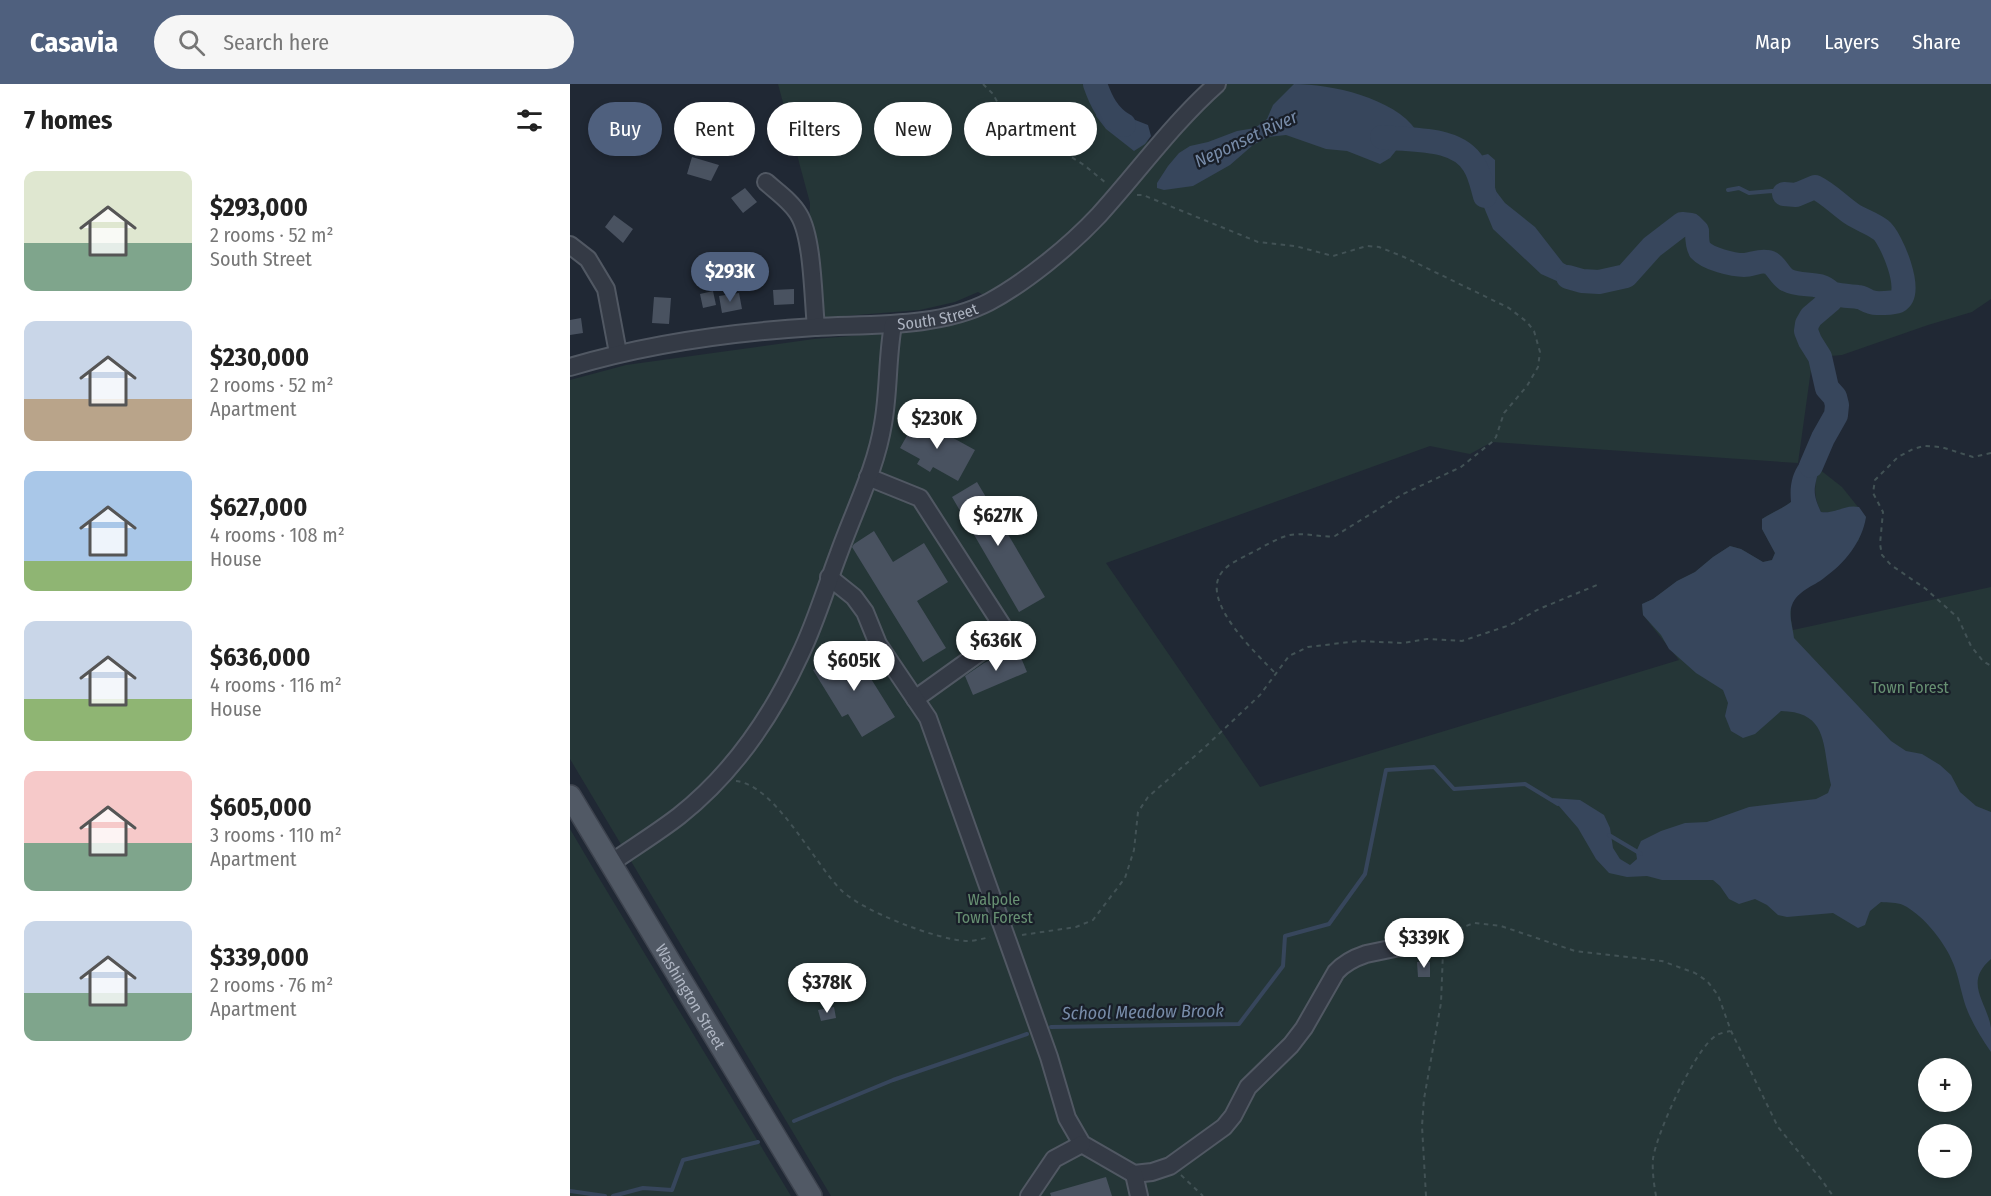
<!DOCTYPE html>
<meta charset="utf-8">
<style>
:root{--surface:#fff;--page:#f6f6f6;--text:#222;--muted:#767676;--accent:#4f607e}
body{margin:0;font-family:"Fira Sans Condensed",sans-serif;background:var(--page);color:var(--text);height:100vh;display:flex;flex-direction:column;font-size:22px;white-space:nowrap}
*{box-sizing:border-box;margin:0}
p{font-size:20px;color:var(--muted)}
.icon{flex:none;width:33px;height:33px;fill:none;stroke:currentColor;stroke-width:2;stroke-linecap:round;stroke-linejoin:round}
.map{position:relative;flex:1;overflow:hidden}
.side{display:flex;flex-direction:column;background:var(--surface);width:570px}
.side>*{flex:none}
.banner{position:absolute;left:18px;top:18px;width:570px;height:54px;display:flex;gap:12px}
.fabs{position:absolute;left:1348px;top:974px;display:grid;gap:12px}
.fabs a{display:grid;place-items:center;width:54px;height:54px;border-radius:50%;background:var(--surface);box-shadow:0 3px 9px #0003;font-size:30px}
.price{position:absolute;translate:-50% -51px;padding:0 14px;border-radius:21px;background:#fff;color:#222;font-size:20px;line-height:39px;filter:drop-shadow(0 2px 3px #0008)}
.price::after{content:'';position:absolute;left:50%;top:36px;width:18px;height:14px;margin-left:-9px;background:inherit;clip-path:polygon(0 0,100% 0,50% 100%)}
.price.on{background:var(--accent);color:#fff}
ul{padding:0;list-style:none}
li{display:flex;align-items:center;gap:18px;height:150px;padding:0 24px}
li span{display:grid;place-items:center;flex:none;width:168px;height:120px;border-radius:12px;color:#555}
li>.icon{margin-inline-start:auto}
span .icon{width:72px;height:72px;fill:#fffc;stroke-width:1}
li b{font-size:26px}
h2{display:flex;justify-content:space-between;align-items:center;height:72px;padding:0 24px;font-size:26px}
.pill{padding:0 21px;border-radius:27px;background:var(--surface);box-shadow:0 3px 9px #0003;font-size:21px;line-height:54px}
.pill.on{background:var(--accent);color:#fff}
header{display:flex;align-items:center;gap:36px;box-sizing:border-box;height:84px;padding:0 30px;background:var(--accent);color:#fff}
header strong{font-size:28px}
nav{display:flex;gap:33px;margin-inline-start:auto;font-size:21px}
.search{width:420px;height:54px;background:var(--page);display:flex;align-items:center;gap:15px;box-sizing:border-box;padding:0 21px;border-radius:33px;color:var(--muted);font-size:22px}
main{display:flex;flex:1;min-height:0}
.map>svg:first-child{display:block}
.green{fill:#253637;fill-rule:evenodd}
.water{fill:#37465c}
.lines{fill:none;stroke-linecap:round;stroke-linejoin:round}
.stream{stroke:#37465c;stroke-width:4}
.river{stroke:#37465c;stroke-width:24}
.building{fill:#495260}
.minor-casing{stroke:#515863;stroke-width:20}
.major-casing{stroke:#3d434e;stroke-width:24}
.path{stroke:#425255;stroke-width:2;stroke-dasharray:4.5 4.5;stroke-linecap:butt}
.minor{stroke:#343a45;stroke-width:16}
.major{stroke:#515965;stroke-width:21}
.labels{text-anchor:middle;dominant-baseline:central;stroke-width:4.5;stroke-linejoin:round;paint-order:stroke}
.street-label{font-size:16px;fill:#aeb5c2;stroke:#191f29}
.park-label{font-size:16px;fill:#679072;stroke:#191f29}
.water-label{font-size:18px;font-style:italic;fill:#788ca9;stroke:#191f29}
</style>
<header>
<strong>Casavia</strong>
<div class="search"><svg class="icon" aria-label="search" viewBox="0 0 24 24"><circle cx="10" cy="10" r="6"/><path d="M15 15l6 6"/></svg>Search here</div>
<nav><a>Map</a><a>Layers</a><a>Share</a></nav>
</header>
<main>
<section class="side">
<h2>7 homes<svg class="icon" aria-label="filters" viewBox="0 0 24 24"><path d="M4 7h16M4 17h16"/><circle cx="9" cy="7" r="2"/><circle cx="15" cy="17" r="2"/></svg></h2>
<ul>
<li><span style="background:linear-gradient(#dfe7d0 60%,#7fa58c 0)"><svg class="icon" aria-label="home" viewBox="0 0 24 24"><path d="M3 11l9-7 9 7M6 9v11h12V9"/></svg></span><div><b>$293,000</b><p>2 rooms · 52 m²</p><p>South Street</p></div></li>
<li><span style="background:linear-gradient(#c9d6e8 65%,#b9a48a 0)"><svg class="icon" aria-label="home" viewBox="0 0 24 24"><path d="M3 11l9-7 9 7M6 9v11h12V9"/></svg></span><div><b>$230,000</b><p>2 rooms · 52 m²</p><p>Apartment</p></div></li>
<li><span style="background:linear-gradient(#a9c7e8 75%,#8fb573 0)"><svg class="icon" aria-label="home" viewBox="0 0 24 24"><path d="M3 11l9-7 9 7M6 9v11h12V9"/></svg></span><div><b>$627,000</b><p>4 rooms · 108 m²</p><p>House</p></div></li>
<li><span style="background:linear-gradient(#c9d6e8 65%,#8fb573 0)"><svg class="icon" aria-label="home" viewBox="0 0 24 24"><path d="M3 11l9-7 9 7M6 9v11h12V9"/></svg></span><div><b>$636,000</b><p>4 rooms · 116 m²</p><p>House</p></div></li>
<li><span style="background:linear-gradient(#f6c9c9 60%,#7fa58c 0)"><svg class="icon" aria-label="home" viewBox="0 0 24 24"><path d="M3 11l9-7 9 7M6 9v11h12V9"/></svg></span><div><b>$605,000</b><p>3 rooms · 110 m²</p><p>Apartment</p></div></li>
<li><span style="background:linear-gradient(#c9d6e8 60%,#7fa58c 0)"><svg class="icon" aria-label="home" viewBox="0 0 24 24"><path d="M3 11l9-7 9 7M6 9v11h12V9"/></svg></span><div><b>$339,000</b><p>2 rooms · 76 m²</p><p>Apartment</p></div></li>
</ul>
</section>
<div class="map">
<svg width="1421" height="1112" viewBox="0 0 1421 1112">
<rect width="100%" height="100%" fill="#202834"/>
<path class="green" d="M208 0H525L534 22 586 64 647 0H1421V215L1402 228 1358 241 1272 271 1250 273 1244 264 1228 379 922 358 900 370 860 362 536 479 690 703 1109 576 1073 531 1072 520 1083 515 1107 497 1125 488 1143 473 1160 462 1171 465 1193 478 1202 476 1205 469 1192 445V435C1202 428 1212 425 1222 417L1221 535 1223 546 1421 503V1112H261L0 675V296L56 281 244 255 367 245 396 237 431 221 408 208 385 218 350 226 236 235 240 119ZM1359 984H1392V1017H1359ZM1359 1050H1392V1083H1359Z
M1249 385 1272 403 1296 433 1288 458 1262 429 1251 428C1243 412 1244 401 1249 385Z
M0 745 26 789 221 1112H0Z"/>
<path class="water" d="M724 0C761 0 824 14 846 46L842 63 828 64 820 74 810 80 777 67 756 65 716 51 698 53 683 61 660 81 623 102 594 106 587 104V99L598 82 609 69 620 62 638 58 667 47 685 44 697 35 703 21Z
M537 14 546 19 555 32 578 41 581 52 575 60 564 67 536 45 526 32 527 22Z
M918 70 925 76V106L935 119 965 143 993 179 1029 198 1019 205 1007 206 971 190 923 145 906 104 905 81 910 72Z
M1253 354C1252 364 1251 374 1249 384 1245 404 1241 407 1251 428 1267 430 1274 420 1289 423L1296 433C1292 458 1275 479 1254 494 1244 502 1227 507 1222 521 1218 530 1223 544 1224 554L1321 657 1336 667 1352 670 1370 681 1381 691 1390 708 1406 722 1421 728V875C1393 899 1417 917 1421 944 1421 952 1421 960 1421 968 1412 955 1404 942 1398 928 1392 914 1390 898 1385 884 1378 862 1354 831 1333 821 1327 818 1318 819 1311 818L1300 827 1295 841 1288 844 1263 829 1217 833 1208 831 1197 821 1185 815 1169 820 1159 815 1150 802 1143 796H1092L1077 792 1057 793 1039 789 1026 775 1008 744 982 714 1010 716 1034 731 1040 744 1043 764 1050 775 1060 781 1067 775 1066 768 1071 757 1091 747 1115 739 1137 738 1179 723 1246 715 1258 709 1261 701C1252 664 1260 628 1211 627L1185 650 1173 654 1161 647 1155 632 1158 619 1153 606 1126 589 1099 565 1091 551 1073 531 1072 520 1083 515 1107 497 1125 488 1143 473 1160 462 1171 465 1193 478 1202 476 1205 469 1192 445V435C1202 428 1212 425 1221 418 1218 386 1232 375 1253 354Z"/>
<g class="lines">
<path class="stream" d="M1158 106 1169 104 1179 109 1202 107 1214 110
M1039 751 1071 770
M481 943 669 940 713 882 715 852 759 840 795 790 816 686 864 683 884 705 955 700 988 720
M224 1037 323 996 457 950
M0 1107 35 1112
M43 1112 73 1104 102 1106 113 1076 188 1058"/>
<path class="river" d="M525 0C531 17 538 32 554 41
M812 53C841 57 887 52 904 81 910 90 912 102 915 112
M1214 110 1226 111 1245 103C1259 110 1269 121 1282 130 1291 136 1302 139 1311 146 1321 154 1344 208 1328 217 1323 219 1306 220 1301 218 1296 217 1293 213 1288 213 1279 212 1271 212 1261 209
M998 193 1012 197 1029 198 1056 192 1082 163 1112 140 1121 141 1127 147C1127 153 1127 161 1130 166 1138 175 1163 181 1174 181 1182 181 1190 176 1197 178 1206 179 1209 192 1217 196 1232 204 1249 196 1261 209V216L1241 233 1237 240 1236 247 1240 257 1250 273 1257 304 1265 313 1267 321 1266 331 1253 354 1241 382"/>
</g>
<path class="building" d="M122 73 149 81 141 97 117 90Z
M175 104 187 118 173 129 161 114Z
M44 131 63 145 53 159 35 143Z
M224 205V220L204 221 203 206Z
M143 207 146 221 133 224 130 210Z
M169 209 172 225 152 229 149 212Z
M84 213 101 214 99 240 82 239Z
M11 234 13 249 0 251V236Z
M347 334 405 366 388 397 363 383 360 388 347 380 350 375 330 364Z
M407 398 475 513 449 528 382 413Z
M304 447 323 478 354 459 378 498 347 517 376 564 353 578 282 463 284 460Z
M281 563 325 633 292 653 278 630 272 633 243 586Z
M447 564 457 588 403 611 395 592 414 579Z
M847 878H860V893H848Z
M264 923 266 934 251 937 248 926Z
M536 1093 542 1112H481L480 1109Z"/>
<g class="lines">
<defs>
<g id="minor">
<path d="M196 98C207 108 222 118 229 131 243 154 243 215 246 243"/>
<path d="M0 161 18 175 36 205 48 269"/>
<path id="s1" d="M0 283C80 259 162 248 245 243 300 240 369 244 419 218 456 198 500 162 529 131 568 88 603 39 647 0"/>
<path d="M298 393 350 414 437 549 345 615"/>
<path d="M259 493 284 513 295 528 308 560 358 634 479 973 497 1034 512 1060 564 1090 582 1088 600 1082 654 1043 663 1032 678 1003 721 961 734 944 766 888C774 879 784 874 796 870L878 853"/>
<path d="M41 779C64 763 87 749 109 732 162 690 202 632 230 571 246 538 256 503 269 469 284 427 306 384 313 340 319 307 317 274 323 241"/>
<path d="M564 1090 569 1112"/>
<path d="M459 1112 484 1075 512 1060"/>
</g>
<g id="major">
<path id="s2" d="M0 712 241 1112"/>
</g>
</defs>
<use href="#minor" class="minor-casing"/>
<use href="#major" class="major-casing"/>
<path class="path" d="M413 0 423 10 430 23 449 40 514 81 536 99
M567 111H573L688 158 725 162 763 172 797 162 809 163 834 173 939 224 957 238 964 247 970 268 968 283 957 302 934 329 926 353 922 358 891 383 833 410 765 452C750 454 735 448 720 451 706 454 692 464 679 470 670 475 658 480 652 488 629 517 687 570 706 590
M1421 369 1403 373 1371 363 1354 362 1343 365 1328 373 1305 396 1303 409 1313 428 1310 460 1312 471 1321 481 1356 505 1388 534 1401 562 1413 577 1421 582
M166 697C205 701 244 779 271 806 292 827 367 856 397 857 404 857 412 855 420 853
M888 845 904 839 931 842 1005 867 1092 877 1125 889 1137 897 1148 911 1161 947 1208 1043 1251 1095 1263 1112
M452 851 506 843 523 836 555 794 564 766 568 728 578 713 634 664 690 611 719 572 738 563 788 557 833 559 857 555 892 557 940 541 969 525 1027 501
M611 1091 633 1112
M856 1112 852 1042 854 1015 871 919 873 868
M1086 1112C1084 1101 1082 1086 1083 1075 1086 1050 1126 962 1147 951 1151 949 1156 948 1160 947"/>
<use href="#minor" class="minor"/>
<use href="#major" class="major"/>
</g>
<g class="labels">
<g class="street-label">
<text stroke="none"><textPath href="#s1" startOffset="372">South Street</textPath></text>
<text stroke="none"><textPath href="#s2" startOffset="234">Washington Street</textPath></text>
</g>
<g class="park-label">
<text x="1340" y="603">Town Forest</text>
<text x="424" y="815">Walpole<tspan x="424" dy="18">Town Forest</tspan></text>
</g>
<g class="water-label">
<text transform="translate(676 55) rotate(-25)">Neponset River</text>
<text transform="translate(573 928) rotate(-1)">School Meadow Brook</text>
</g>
</g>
</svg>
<div class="fabs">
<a>+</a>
<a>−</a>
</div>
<b class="price on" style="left:160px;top:219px">$293K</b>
<b class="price" style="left:367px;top:366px">$230K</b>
<b class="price" style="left:428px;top:463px">$627K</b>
<b class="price" style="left:426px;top:588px">$636K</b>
<b class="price" style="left:284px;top:608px">$605K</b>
<b class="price" style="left:854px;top:885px">$339K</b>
<b class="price" style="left:257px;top:930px">$378K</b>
<div class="banner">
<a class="pill on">Buy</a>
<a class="pill">Rent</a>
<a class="pill">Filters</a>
<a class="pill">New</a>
<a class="pill">Apartment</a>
</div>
</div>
</main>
